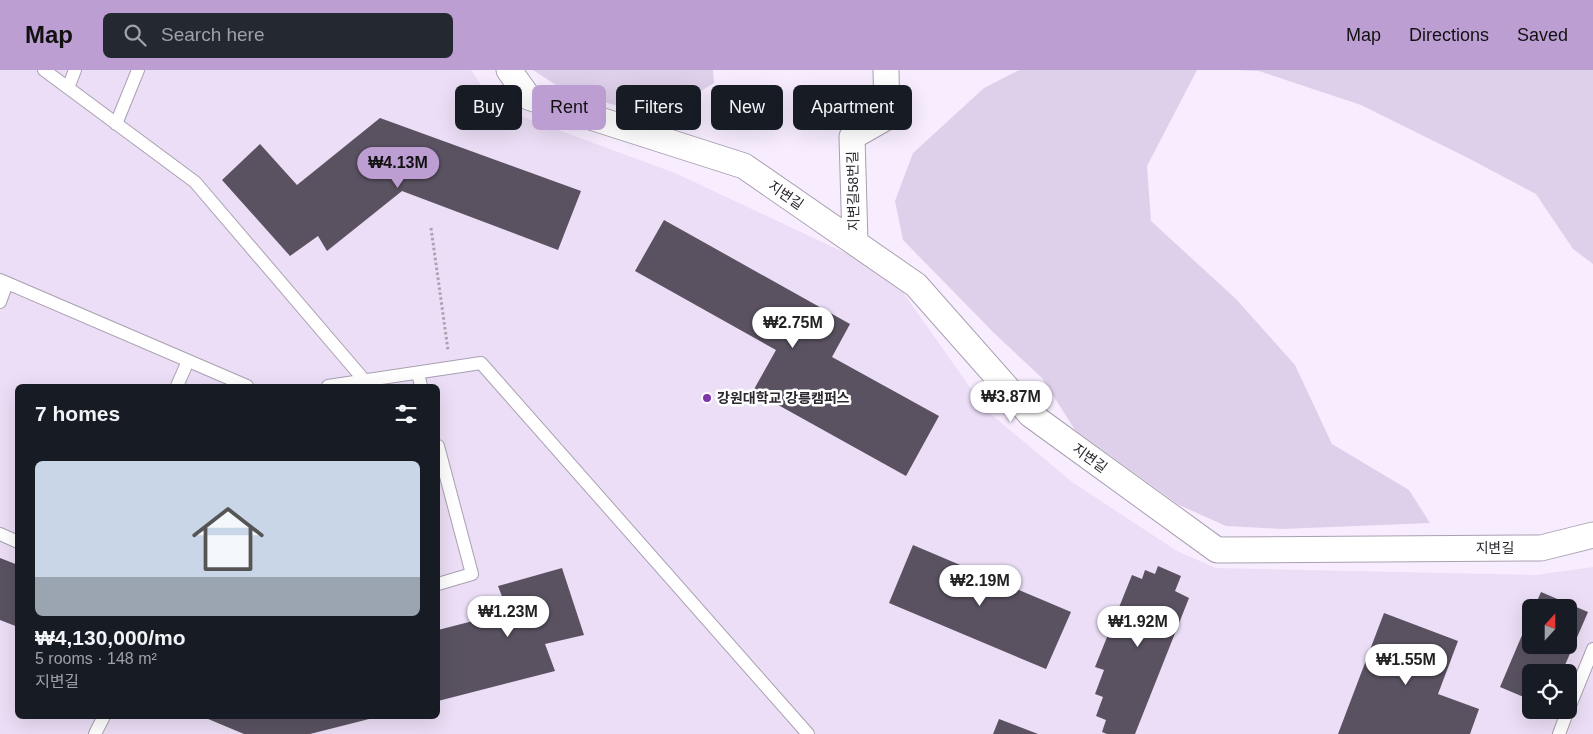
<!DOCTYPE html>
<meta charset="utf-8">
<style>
:root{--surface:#171b24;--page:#242831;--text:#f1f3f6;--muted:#9ea1a6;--accent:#bd9ed3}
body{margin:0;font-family:Helvetica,"Noto Sans KR",sans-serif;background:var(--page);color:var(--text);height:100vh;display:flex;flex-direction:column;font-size:19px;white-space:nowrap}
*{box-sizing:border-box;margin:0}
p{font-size:16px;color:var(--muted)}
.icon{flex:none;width:28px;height:28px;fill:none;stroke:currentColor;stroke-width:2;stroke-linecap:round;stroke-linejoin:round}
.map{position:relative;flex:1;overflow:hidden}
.drawer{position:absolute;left:15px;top:314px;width:425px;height:335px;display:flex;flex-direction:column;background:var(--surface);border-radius:8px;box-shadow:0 5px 20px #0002}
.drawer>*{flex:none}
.guide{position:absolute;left:455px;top:15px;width:475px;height:45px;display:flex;gap:10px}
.needle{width:32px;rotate:21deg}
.tools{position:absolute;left:1522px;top:529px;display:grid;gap:10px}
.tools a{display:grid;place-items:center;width:55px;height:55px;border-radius:8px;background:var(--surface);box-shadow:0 5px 20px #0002;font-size:25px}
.price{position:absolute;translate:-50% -42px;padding:0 11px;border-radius:18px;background:#fff;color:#222;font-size:16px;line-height:32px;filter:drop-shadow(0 1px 2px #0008)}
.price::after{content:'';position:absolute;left:50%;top:30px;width:15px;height:11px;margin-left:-8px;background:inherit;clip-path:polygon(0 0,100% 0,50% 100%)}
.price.selected{background:var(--accent);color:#111}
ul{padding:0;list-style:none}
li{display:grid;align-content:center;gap:10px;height:265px;padding:0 20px}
li span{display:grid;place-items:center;height:155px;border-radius:8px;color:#555}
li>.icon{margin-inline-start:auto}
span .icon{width:90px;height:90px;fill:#fffc;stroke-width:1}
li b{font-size:21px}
h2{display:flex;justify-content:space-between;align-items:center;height:60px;padding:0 20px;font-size:21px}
.chip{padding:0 18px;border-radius:8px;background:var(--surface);box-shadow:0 5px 20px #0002;font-size:18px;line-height:45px}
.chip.selected{background:var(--accent);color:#111}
header{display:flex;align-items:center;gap:30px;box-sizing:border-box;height:70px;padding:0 25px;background:var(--accent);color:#111}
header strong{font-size:24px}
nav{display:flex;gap:28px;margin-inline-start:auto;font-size:18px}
.search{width:350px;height:45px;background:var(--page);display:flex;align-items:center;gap:12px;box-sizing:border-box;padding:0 18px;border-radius:8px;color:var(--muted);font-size:19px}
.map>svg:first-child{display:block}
.built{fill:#ebdef6;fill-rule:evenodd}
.green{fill:#ded0ea}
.building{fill:#5a5261}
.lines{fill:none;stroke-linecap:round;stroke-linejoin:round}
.service-casing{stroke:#a9a0b0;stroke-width:14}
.minor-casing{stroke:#a9a0b0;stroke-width:27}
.path{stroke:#aaa2b0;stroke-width:3;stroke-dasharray:2.5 2.5;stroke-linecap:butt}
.service{stroke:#fff;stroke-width:12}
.minor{stroke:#fff;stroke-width:25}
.poi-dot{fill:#7e37a9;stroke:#fff;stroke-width:2}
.labels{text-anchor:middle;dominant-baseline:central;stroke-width:5;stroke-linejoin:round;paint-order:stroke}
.street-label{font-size:14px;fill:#2b272e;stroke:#fff}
.poi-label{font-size:14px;font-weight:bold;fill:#2b272e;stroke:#fff;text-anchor:start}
</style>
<header>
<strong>Map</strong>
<div class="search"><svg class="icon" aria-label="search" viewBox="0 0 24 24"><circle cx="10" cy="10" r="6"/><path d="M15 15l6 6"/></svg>Search here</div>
<nav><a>Map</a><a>Directions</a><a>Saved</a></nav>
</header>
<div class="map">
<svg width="1593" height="664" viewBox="0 0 1593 664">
<rect width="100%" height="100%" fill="#f7edff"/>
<path class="built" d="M0 0H471L496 37 675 103 890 204 986 340 1072 412 1177 481 1216 498 1536 505 1593 497V664H0ZM18 316H438V646H18ZM1531 538H1569V575H1531ZM1531 602H1569V640H1531Z"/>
<path class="green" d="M533 0H713L714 13 668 41 623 37 568 23Z
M1019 0H1197L1147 96 1151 151 1236 229 1295 295 1332 374 1409 420 1430 453 1282 459 1226 456 1179 435 1075 360 1042 308 994 263 903 170 895 131 913 83 984 18Z
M1237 0H1593V194L1573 179 1536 124 1468 88 1361 35 1259 1Z"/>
<path class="building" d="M380 48 581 121 558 180 402 121 327 181 318 166 290 186 222 110 260 74 297 115Z
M664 150 850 254 832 287 939 346 906 406 753 321 776 280 635 201Z
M913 475 1071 542 1046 599 889 533Z
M0 488 18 495V557L0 550Z
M1158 496 1181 506 1175 521 1189 528 1135 664H1107L1102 662 1106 650 1096 646 1103 627 1095 624 1104 600 1095 597 1132 505 1142 509 1145 500 1155 504Z
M562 498 584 565 545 574 555 601 438 631V560L508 542 498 516Z
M1541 522 1588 542 1562 602H1531V630L1500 617 1531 544V575H1569V538H1534Z
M1384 543 1458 571 1438 624 1479 639 1470 664H1338Z
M201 646H376L377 647 310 664H244Z
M999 649 1038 664H993Z"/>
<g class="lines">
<defs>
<path id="service" d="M44 0 195 112 365 311
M68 18 75 0
M116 54 138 0
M0 210 247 316
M0 232 7 213
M418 303 421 316
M177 316 188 291
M328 316 481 293 808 664
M438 376 472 504 438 514
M0 464 18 472
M1569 638 1593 579
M95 664 104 646
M1559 664 1568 640"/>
<path id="minor" d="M509 0 528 27 744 96 916 215 1031 345 1217 480 1541 478 1593 465
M855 172 852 67 887 47 886 0"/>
</defs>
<use href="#service" class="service-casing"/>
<use href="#minor" class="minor-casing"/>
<path class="path" d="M431 158 448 280"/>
<use href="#service" class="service"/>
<use href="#minor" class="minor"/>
</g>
<circle class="poi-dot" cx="707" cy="328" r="5"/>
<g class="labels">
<g class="street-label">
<text transform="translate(853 121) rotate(-91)">지변길58번길</text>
<text transform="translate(786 125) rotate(35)">지변길</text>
<text transform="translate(1090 388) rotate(36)">지변길</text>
<text x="1495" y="478">지변길</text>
</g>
<g class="poi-label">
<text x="717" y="328">강원대학교 강릉캠퍼스</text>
</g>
</g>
</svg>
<div class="tools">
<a><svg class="needle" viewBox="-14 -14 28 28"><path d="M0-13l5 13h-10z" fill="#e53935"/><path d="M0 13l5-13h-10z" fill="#9ea1a6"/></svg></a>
<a><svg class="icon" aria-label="locate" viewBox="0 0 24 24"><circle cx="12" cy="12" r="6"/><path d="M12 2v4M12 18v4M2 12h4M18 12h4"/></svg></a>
</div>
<b class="price selected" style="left:398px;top:119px">₩4.13M</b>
<b class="price" style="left:793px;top:279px">₩2.75M</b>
<b class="price" style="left:1011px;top:353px">₩3.87M</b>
<b class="price" style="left:980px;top:537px">₩2.19M</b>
<b class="price" style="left:508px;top:568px">₩1.23M</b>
<b class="price" style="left:1138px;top:578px">₩1.92M</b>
<b class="price" style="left:1406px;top:616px">₩1.55M</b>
<div class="guide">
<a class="chip">Buy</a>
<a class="chip selected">Rent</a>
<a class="chip">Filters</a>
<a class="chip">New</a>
<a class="chip">Apartment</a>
</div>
<section class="drawer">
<h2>7 homes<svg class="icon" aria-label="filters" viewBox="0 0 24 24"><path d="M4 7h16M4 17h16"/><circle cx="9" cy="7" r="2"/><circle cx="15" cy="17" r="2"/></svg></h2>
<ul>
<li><span style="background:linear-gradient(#c9d6e8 75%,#9aa5b1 0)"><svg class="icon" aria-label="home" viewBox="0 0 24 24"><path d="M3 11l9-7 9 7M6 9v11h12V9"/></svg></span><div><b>₩4,130,000/mo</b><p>5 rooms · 148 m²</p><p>지변길</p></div></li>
</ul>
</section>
</div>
